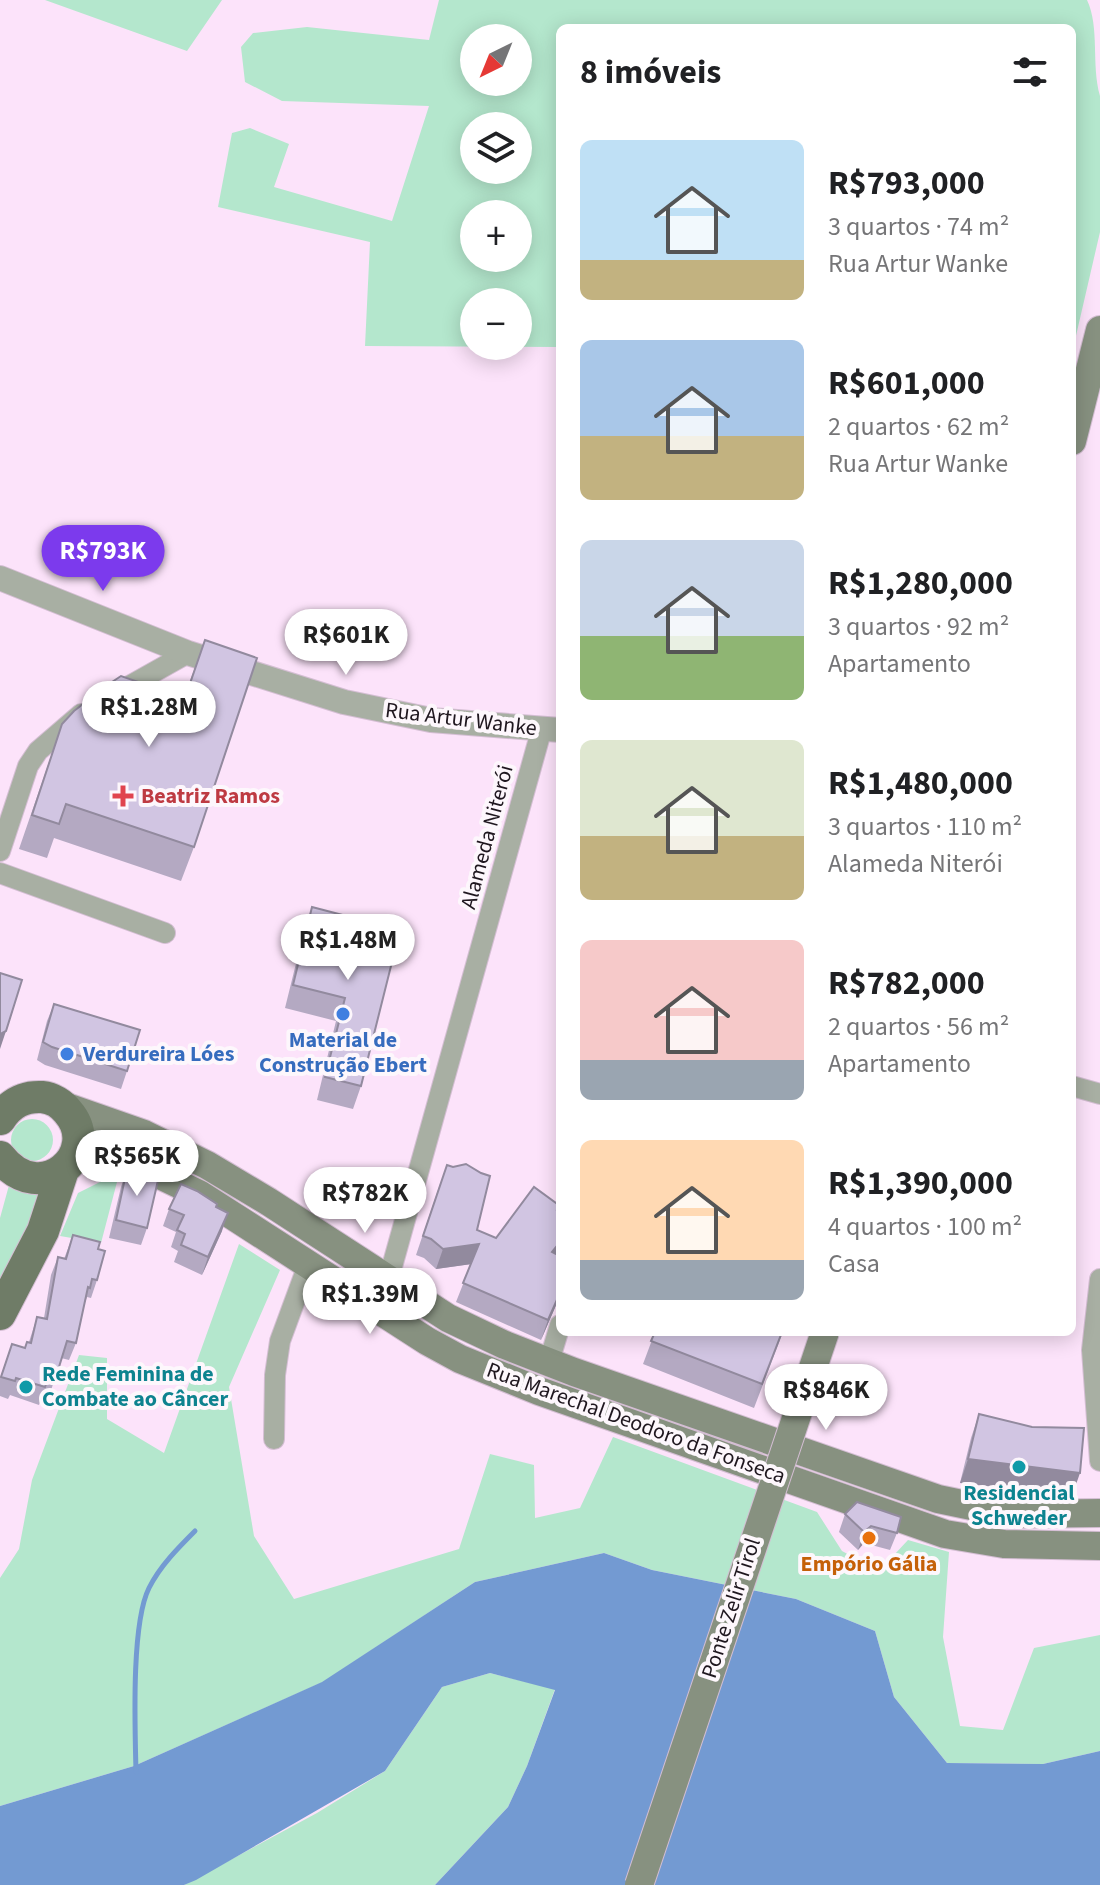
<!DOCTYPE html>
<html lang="pt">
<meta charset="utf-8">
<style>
:root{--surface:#fff;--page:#f6f6f6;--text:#202124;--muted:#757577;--accent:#7c3aed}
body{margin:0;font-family:"Source Sans 3",sans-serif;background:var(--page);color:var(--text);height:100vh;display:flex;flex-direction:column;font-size:30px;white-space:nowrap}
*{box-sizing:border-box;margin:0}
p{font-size:26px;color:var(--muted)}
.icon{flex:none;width:44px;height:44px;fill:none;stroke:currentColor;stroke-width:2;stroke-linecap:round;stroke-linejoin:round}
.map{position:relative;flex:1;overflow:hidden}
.side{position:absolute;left:556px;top:24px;width:520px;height:1312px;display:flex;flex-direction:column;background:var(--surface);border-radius:12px;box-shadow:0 4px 20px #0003}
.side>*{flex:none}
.needle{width:52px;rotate:223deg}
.controls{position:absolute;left:460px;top:24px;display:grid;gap:16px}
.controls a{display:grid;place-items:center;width:72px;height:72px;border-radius:50%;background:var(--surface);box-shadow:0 4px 20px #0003;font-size:40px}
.price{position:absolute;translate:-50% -68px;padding:0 18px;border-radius:28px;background:#fff;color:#222;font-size:26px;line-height:52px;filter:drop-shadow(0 2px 4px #0008)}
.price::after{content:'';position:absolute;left:50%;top:48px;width:24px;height:18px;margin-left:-12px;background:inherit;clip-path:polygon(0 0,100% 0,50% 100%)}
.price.current{background:var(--accent);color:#fff}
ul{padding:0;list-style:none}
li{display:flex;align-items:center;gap:24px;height:200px;padding:0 24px}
li span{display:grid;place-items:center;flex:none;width:224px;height:160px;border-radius:12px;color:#555}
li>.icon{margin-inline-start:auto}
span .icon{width:96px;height:96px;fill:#fffc;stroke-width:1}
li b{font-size:34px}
h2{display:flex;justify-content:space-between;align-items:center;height:96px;padding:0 24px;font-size:34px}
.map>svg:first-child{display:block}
.green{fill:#b4e7cd;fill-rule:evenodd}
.water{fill:#739ad2}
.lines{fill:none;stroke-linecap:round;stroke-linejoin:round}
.stream{stroke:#739ad2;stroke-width:5}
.minor-casing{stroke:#d4bed3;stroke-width:22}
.tertiary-casing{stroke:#d4bed3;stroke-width:26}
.secondary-casing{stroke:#d4bed3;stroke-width:30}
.primary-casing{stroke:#d4bed3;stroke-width:34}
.minor{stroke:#a8afa3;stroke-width:20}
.tertiary{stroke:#a8afa3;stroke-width:24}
.secondary{stroke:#879180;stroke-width:28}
.primary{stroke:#6f7c67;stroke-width:32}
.secondary-bridge-casing{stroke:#d4bed3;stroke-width:30;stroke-linecap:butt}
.secondary-bridge{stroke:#879180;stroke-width:28}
.wall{fill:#b4a9c2}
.shaded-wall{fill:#928a9e}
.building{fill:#d1c5e2;stroke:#928a9e;stroke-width:2}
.health-dot{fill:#e0444e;stroke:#fdf7fc;stroke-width:3}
.shop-dot{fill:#3f7fe0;stroke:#fdf7fc;stroke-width:3}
.culture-dot{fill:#0f9aa8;stroke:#fdf7fc;stroke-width:3}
.food-dot{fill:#e8710a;stroke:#fdf7fc;stroke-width:3}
.labels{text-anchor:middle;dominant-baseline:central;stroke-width:8;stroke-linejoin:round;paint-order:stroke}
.street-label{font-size:22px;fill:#1f171f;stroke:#fdf7fc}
.health-label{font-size:22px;font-weight:bold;fill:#be3a42;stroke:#fdf7fc;text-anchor:start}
.shop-label{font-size:22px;font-weight:bold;fill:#366cbe;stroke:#fdf7fc}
.culture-label{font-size:22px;font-weight:bold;fill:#0d838f;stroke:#fdf7fc;text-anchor:start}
.food-label{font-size:22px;font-weight:bold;fill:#c56008;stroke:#fdf7fc}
</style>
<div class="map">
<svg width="1100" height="1885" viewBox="0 0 1100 1885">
<rect width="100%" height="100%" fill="#fce3fa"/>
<path class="green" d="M45 0H222L187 51Z
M439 0H1087C1100 28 1091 64 1100 96V232L1072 353V28H560V347L365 346 370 242 218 207 232 133 250 128 289 144 274 187 392 221 429 106 282 101 245 82 241 47 253 33 307 27 429 40ZM518 38V82H474V38ZM518 126V170H474V126ZM474 214H518V258H474ZM518 302V346H474V302Z
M11 1140a21 21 0 1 1 42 0a21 21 0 1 1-42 0Z
M11 1178 47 1185 0 1299V1218Z
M106 1179 117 1182 101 1243 60 1236 78 1193Z
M239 1244 280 1270 229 1387 254 1536 294 1599 459 1549 490 1454 534 1465 535 1518 580 1508 613 1437 817 1512 842 1551 879 1571 908 1540 949 1552 943 1637 960 1726 1003 1730 1034 1648 1100 1635V1751L1043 1764 947 1763 894 1697 875 1631 796 1599 652 1570 604 1553 475 1582 323 1682 134 1766 0 1806V1578L19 1549 32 1480 79 1355 107 1358V1419L164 1453Z
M490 1673 555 1689 527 1766 508 1807 435 1885H184L317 1813 385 1771 442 1687Z"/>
<path class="water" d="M604 1553 652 1570 796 1599 875 1631 894 1697 947 1763 1043 1764 1100 1751V1885H435L508 1807 527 1766 555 1690 490 1673 442 1687 385 1771 196 1880 184 1885H0V1806L134 1766 322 1682 475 1582Z"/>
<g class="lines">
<path class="stream" d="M136 1772C135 1728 131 1624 149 1588 160 1566 178 1548 195 1531"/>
<defs>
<path id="minor" d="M115 694 188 653
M0 851 28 766 38 751 81 714
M0 873 165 933
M1072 1086 1100 1094
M1100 1279 1092 1350 1100 1461
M388 1281 542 728
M549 1362 560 1325
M274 1439 275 1375 280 1341 308 1265"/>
<path id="tertiary" d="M0 578 188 653 344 702 431 720 560 730"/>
<path id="secondary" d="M1072 441 1100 330
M61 1105 144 1134 207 1165 269 1202 448 1318 505 1345 574 1372 938 1499 1010 1514 1100 1513
M73 1158 117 1161 141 1166 199 1194 427 1341 460 1359 539 1391 945 1534 1004 1544 1100 1546"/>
<path id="primary" d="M0 1119C10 1104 23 1096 42 1097 52 1098 62 1104 68 1112 103 1152 42 1210 0 1157
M0 1314 43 1231 63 1170"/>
</defs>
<use href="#minor" class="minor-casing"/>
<use href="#tertiary" class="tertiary-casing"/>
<use href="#secondary" class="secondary-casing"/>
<use href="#primary" class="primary-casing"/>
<use href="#minor" class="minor"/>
<use href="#tertiary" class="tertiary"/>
<use href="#secondary" class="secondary"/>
<use href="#primary" class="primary"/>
<defs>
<path id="secondary-bridge" d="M639 1885 825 1332"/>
</defs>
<use href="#secondary-bridge" class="secondary-bridge-casing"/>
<use href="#secondary-bridge" class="secondary-bridge"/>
</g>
<path class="wall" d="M205 640 194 847 181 881 54 838 47 858 19 849 62 724 184 697Z
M312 907 400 930 361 1086 353 1109 317 1100 336 1021 285 1008 304 931Z
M54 1004 127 1071 121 1089 45 1065 37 1060 47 1021Z
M127 1169 147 1228 141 1245 109 1238 121 1187Z
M440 1184 477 1230 496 1238 560 1206 558 1211 560 1212V1252L558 1255 560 1256V1296L541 1340 456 1302 471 1264 436 1269 424 1258 416 1255Z
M216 1208 222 1231 202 1275 174 1262 178 1251 171 1247 176 1232 163 1226 169 1209Z
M73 1235 98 1249 97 1280 91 1298 87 1297 84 1305 76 1343 69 1360 61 1358 49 1397 42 1396 39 1405 10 1395 8 1399 0 1396V1378L12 1344 25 1348 29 1342 37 1317 44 1318 51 1275 58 1257 64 1259Z
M655 1332H783L754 1408 643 1364Z
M979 1414 1072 1496 960 1483 971 1438Z
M845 1514 897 1533 890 1550 864 1543 858 1550 839 1532Z"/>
<path class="shaded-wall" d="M6 1031 0 1049V1034Z
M228 1213 222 1231 202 1275 208 1257Z
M560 1242V1252L545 1272 552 1252Z
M479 1244 472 1264 436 1269 443 1249Z
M560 1293V1296L541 1340 548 1320Z
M968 1459 1080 1473 1072 1496 960 1483Z
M871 1526 864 1543 858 1550 864 1532Z"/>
<path class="building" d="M205 640 257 658 194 847 66 804 59 824 32 815 62 724 74 711 109 684 121 676 185 698Z
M312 907 400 930 361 1086 325 1077 345 998 293 985Z
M0 973 22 980 6 1031 0 1034Z
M54 1004 140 1030 127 1071 52 1047 43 1042Z
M466 1164 481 1173 490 1176 477 1230 496 1238 534 1187 560 1206 557 1210 560 1212V1242L552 1252 560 1256V1293L548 1320 463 1283 479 1244 443 1249 431 1239 423 1236 447 1165 453 1167Z
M127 1169 159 1176 147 1228 116 1220Z
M181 1184 197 1191 217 1204 216 1207 228 1213 208 1257 181 1245 185 1234 177 1230 184 1215 169 1209Z
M73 1235 100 1242 98 1249 105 1251 97 1280 92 1279 90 1288 88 1287 76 1343 67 1341 55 1380 48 1378 45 1387 16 1378 15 1381 1 1377 12 1344 25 1348 27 1342 31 1343 37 1317 47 1319 58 1257 66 1259Z
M655 1332H782L762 1384 651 1341Z
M979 1414 1032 1427 1084 1428 1080 1473 968 1459Z
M857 1502 901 1517 897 1533 871 1526 864 1532 845 1514Z"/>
<path class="health-dot" d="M119 784h8v8h8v8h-8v8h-8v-8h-8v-8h8z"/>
<g class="shop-dot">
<circle cx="343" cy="1014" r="8"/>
<circle cx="67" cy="1054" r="8"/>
</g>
<g class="culture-dot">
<circle cx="26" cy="1387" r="8"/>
<circle cx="1019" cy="1467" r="8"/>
</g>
<circle class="food-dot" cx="869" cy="1538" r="8"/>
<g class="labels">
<g class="street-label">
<text transform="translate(461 719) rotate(7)">Rua Artur Wanke</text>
<text transform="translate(487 837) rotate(-75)">Alameda Niterói</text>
<text transform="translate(636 1423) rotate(20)">Rua Marechal Deodoro da Fonseca</text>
<text transform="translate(731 1608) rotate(-72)">Ponte Zelir Tirol</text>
</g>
<g class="health-label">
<text x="141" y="796">Beatriz Ramos</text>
</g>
<g class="shop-label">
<text x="343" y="1040">Material de<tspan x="343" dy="25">Construção Ebert</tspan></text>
<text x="83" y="1054" text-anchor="start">Verdureira Lóes</text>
</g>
<g class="culture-label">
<text x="42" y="1374">Rede Feminina de<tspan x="42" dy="25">Combate ao Câncer</tspan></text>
<text x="1019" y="1493" text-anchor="middle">Residencial<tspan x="1019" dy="25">Schweder</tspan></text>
</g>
<g class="food-label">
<text x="869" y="1564">Empório Gália</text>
</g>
</g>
</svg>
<div class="controls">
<a><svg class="needle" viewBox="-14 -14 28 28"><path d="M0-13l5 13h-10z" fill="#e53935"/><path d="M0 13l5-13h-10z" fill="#757577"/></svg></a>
<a><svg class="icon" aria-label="layers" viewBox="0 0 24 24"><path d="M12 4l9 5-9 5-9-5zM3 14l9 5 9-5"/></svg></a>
<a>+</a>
<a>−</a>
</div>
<b class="price current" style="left:103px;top:593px">R$793K</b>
<b class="price" style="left:346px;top:677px">R$601K</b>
<b class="price" style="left:149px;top:749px">R$1.28M</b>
<b class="price" style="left:348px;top:982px">R$1.48M</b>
<b class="price" style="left:137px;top:1198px">R$565K</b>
<b class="price" style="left:365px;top:1235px">R$782K</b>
<b class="price" style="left:370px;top:1336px">R$1.39M</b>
<b class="price" style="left:826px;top:1432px">R$846K</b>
<section class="side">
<h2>8 imóveis<svg class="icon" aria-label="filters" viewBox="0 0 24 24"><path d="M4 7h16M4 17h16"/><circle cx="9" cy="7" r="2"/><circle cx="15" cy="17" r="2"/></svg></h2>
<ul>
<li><span style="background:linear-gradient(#bfe0f5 75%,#c2b280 0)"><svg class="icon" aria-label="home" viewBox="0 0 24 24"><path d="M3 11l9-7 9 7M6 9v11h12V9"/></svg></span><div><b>R$793,000</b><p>3 quartos · 74 m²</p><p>Rua Artur Wanke</p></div></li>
<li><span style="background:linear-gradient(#a9c7e8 60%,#c2b280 0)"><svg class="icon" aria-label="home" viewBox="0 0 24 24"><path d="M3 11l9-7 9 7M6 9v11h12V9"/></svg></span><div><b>R$601,000</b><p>2 quartos · 62 m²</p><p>Rua Artur Wanke</p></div></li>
<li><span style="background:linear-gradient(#c9d6e8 60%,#8fb573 0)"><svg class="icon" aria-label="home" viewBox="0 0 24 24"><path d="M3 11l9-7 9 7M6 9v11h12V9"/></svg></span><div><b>R$1,280,000</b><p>3 quartos · 92 m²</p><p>Apartamento</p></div></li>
<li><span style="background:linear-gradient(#dfe7d0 60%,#c2b280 0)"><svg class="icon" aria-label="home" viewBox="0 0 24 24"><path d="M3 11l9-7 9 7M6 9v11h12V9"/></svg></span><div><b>R$1,480,000</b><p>3 quartos · 110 m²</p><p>Alameda Niterói</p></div></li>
<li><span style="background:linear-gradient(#f6c9c9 75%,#9aa5b1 0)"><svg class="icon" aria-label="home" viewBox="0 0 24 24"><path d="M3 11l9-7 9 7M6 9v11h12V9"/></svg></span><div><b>R$782,000</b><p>2 quartos · 56 m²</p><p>Apartamento</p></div></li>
<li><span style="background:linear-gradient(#ffd9b3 75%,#9aa5b1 0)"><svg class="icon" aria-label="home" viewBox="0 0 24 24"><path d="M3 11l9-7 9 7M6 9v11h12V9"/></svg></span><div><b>R$1,390,000</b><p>4 quartos · 100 m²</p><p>Casa</p></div></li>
</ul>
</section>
</div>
